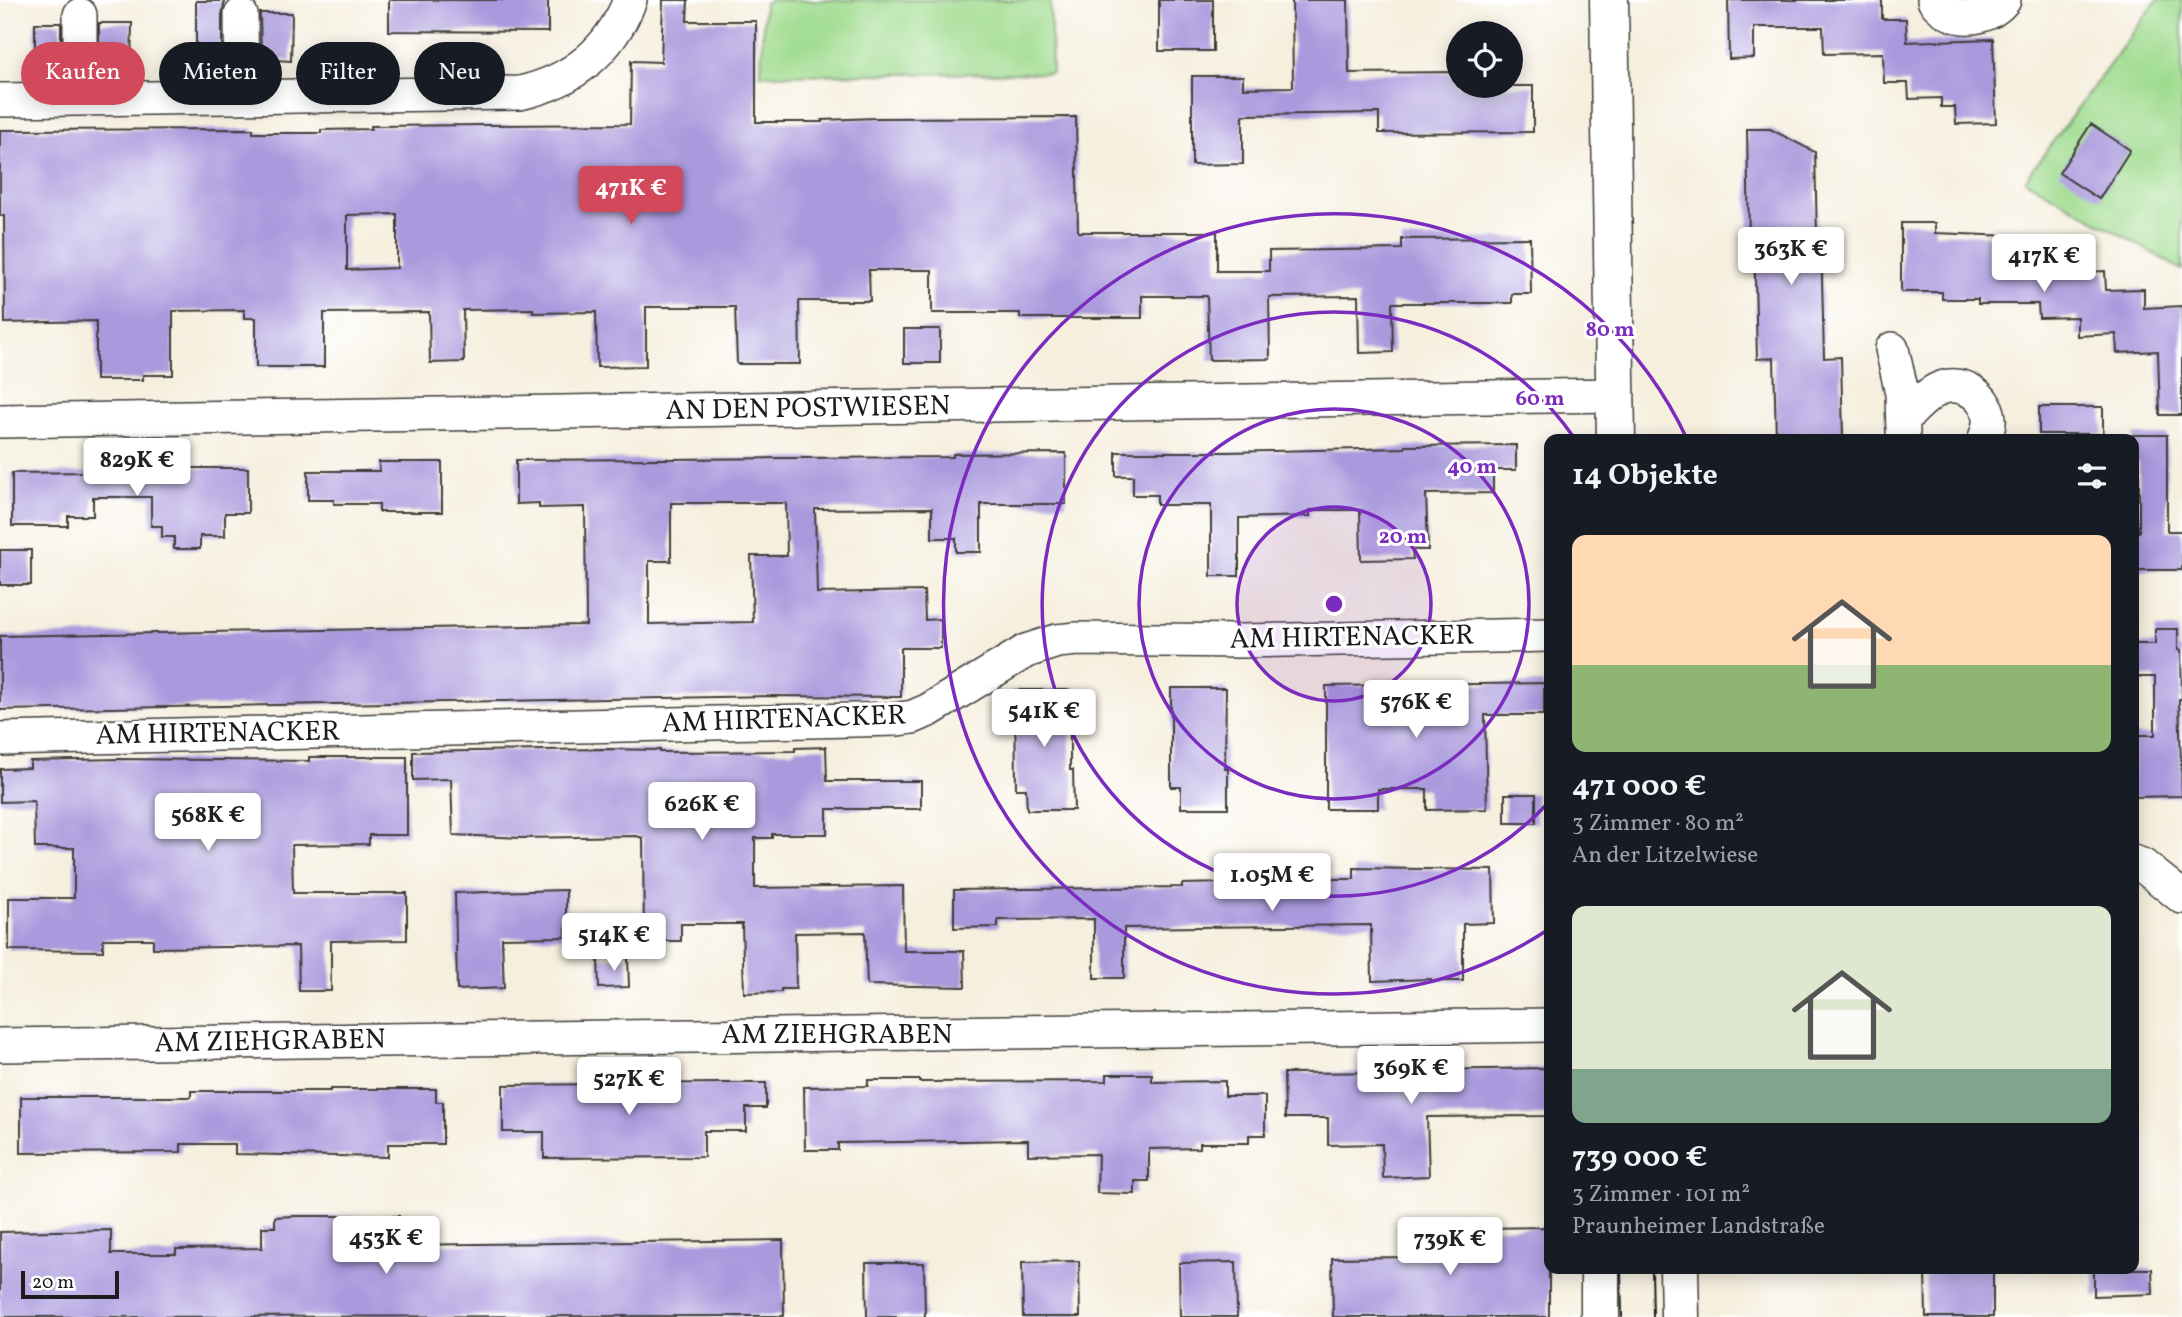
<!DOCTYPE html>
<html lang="de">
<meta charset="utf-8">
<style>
:root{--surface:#171b24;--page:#242831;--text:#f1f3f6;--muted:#9ea1a6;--accent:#d1495b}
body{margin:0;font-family:Vollkorn,serif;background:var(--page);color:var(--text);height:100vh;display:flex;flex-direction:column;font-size:26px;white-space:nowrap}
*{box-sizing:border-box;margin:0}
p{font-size:23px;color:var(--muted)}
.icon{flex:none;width:38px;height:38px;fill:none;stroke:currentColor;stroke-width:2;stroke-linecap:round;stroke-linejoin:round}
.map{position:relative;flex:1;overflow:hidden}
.details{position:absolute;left:1544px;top:434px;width:595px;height:840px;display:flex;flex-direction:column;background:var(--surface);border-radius:14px;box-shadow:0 4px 18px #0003}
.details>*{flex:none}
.banner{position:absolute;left:21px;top:42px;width:665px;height:63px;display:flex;gap:14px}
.controls{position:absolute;left:1446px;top:21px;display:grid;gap:14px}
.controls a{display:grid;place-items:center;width:77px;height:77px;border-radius:50%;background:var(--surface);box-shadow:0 4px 18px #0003;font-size:35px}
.scale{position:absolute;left:21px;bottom:18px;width:98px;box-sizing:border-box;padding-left:7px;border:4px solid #1c1c1c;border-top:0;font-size:19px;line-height:24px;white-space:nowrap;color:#1c1c1c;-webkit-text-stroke:5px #fff;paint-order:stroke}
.price{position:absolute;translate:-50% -60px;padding:0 16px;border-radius:7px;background:#fff;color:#222;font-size:23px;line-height:46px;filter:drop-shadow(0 2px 4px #0008)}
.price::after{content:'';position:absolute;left:50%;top:42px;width:21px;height:16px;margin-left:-10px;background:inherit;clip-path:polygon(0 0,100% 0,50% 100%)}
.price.on{background:var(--accent);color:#fff}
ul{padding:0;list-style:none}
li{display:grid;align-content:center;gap:14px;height:371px;padding:0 28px}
li span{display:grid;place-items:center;height:217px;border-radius:14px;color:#555}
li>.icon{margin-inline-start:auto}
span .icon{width:126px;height:126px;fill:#fffc;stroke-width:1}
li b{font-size:30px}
h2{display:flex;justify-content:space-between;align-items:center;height:84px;padding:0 28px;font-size:30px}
.tag{padding:0 24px;border-radius:32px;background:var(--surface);box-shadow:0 4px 18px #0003;font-size:24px;line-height:63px}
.tag.on{background:var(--accent);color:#fff}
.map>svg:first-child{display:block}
.green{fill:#a0dc90;stroke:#5e7c56;stroke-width:2}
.building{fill:#a999dd;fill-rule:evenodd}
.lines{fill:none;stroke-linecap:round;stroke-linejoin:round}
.minor-casing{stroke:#3d3c39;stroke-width:36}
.major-casing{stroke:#3d3c39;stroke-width:41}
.minor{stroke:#fff;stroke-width:33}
.major{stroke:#fff;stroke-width:38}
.tram{stroke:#1c1c1c;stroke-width:2}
.ring{fill:none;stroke:#7b2cbf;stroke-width:3.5}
.labels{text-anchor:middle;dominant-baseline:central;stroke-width:6;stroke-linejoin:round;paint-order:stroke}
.street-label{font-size:28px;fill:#1c1c1c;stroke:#fff}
.centre{fill:#7b2cbf;stroke:#fff;stroke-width:3.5}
.ring-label{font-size:21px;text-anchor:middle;font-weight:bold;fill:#7b2cbf;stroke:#fff;stroke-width:6;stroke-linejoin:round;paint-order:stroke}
</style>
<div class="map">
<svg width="2182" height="1317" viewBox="0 0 2182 1317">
<rect width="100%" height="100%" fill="#fff"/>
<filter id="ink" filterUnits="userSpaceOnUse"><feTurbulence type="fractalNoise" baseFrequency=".0143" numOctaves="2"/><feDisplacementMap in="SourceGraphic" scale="14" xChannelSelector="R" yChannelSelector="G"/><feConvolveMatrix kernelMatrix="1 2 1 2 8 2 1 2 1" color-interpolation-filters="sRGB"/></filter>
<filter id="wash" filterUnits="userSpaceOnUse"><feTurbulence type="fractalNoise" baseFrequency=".00686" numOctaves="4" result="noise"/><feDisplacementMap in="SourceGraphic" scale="28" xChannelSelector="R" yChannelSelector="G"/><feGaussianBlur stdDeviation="1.57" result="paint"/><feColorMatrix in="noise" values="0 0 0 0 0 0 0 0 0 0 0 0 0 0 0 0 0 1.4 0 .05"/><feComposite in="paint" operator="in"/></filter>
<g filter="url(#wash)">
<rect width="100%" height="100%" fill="#f6efde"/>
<path class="green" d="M769 0H1050L1052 73 761 75 764 4Z
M2157 0H2182V270L2025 180Z"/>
<g id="blocks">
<path class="building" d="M389 0H548V32L389 31Z
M663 0H688L687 21H756V122H822V120L876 118 1076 117 1078 232H1217V271H1269V251L1402 249V239L1530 238 1531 294H1512V303H1392L1393 352 1359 353 1358 296 1269 297 1270 359 1209 360 1207 296H1142V318H1020V313H932V270H869L870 301H799L800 364H737L735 307H646V366L597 367 596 312 533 313V309L463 310 464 362 430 363 429 312 324 313V367H256V318H244V310L173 311V375H143V380H96V321L5 323 4 216H0V130L253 129V133H321V130L371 129V126L630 124 631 61 661 62ZM397 214V268L347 270V215Z
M1159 0H1213V51H1159Z
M1292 0H1348L1349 73 1458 72V86H1533V132L1379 133V113L1243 115V164L1192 165V76H1243V88L1293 87Z
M1728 0H1882V19H1906L1907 42 1993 39 1996 123 1956 124 1955 107H1941V98L1909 99 1908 83H1884L1883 53 1824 54 1823 27H1754V58L1729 59Z
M196 1H225L222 15V59H196Z
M260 13H292L291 61 261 59Z
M35 23H61V65H35Z
M99 23H132L131 65H99Z
M2091 124 2130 150 2099 199 2059 173Z
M1747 129H1770L1815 152 1817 237H1821L1824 358 1841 357 1843 439H1776L1774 358 1757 359 1754 238 1749 239Z
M1901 223H1935V233L2012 236V255L2066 253 2067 273 2105 271 2106 290 2144 289V308L2182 306V415H2160L2158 351 2117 353 2116 334 2077 336V317L2039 318 2038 304H1978V299H1942V292H1901Z
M904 329H940V363H904Z
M2039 407H2103V434H2039Z
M2133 435H2167V531H2182V570H2133V532H2139V462H2133Z
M1516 445V470H1493V493L1426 494 1428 550H1412L1413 559 1361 560 1360 510H1310V516L1239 518V576H1211V505H1157V495H1133V476H1116V452H1227L1405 448V446Z
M1066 453V504H981V552H956V538H932V508L815 509 817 593 924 591 925 620 941 619V648H901V697L774 696 0 710V636L586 625 585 507 539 508V503L516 504V460L953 457V454ZM671 503H786L787 556H751L753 622 649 624V561H671Z
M379 462H442V512H379V504H334V500H308V471H379Z
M89 466H115V468H248V513H225V536H200V549H174V537H162V526H151V497H93V516H68V526H12V473L89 472Z
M0 550H31V585H0Z
M2155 629H2178V650H2181L2182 699H2179L2182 796 2133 797V735H2155V677H2133V644H2155Z
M1544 683V715H1485L1487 809 1427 810V789H1378V809H1326V686Z
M1171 688H1226L1225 768H1228V808H1181V787H1171Z
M1015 690H1070V770H1073L1074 810H1027L1026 789H1016Z
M826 747 827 781H921V809H827V834H772V838H755V888L903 886 904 951H964L965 987 867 985 865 932 795 933 796 989H781V992L744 993 742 924H681V941H644L643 838 636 836 521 838 453 835 451 779 413 780V752L604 749 660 750V752L795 751V748Z
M309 757H407V835H369V844L292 845 293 893H407V940L331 941V991H299L298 946 153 948V939H103V951L9 950V898H74V848H35L34 801 0 802V769L30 768V761L118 759 309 761Z
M1505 794H1536V823H1505Z
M1354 868 1493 870 1494 923 1463 924V981H1431V979L1372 981 1371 925 1124 928V978H1094V919L998 920V927L954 928V890L1182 887V884L1229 883V879H1354Z
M566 890V937L502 938 504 988 457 990 455 893Z
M628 957 629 987 599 988 598 958Z
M1549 1068V1116L1427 1117 1429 1176 1383 1178 1382 1144 1328 1145V1118H1285L1284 1073 1423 1072V1070Z
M1107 1074H1152V1082L1225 1081V1096H1265V1135H1249V1143H1200V1148L1149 1149V1181H1135V1194L1097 1193 1098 1154 1028 1155V1140L838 1143V1150H805L804 1087 868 1086V1080H920V1082L1107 1081Z
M720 1083H766V1108H746V1131H704V1157L544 1158V1132H503V1085Z
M330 1089H436V1102H443V1144H388V1157L235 1154V1144H181V1152L21 1153V1097H191V1091H330Z
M294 1216H399V1245L783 1240 784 1316 0 1317V1232L111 1230V1254H176V1249L262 1248V1227H275V1217Z
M1549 1227V1317H1333L1332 1258 1412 1257 1411 1229Z
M1079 1261 1080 1317H1023L1022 1262Z
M1236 1262 1237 1317H1180L1179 1263Z
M866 1263H924L925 1317H867Z
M1925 1269H1993V1317H1926Z
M2094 1269H2152L2153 1294 2094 1296Z"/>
</g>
</g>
<g filter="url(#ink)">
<use href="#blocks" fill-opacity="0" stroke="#3d3c39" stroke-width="2"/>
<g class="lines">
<defs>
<path id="minor" d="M1934 0C1952 24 1986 22 2004 0
M80 15V98
M241 15 242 96
M0 100 520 93C573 81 610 51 630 0
M1892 349 1902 393 1903 433
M1903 419C1914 409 1926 394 1941 388 1962 380 1986 395 1989 418 1990 425 1987 432 1985 439
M0 421 1616 395
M0 739 898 719 913 717 929 710 1026 651 1057 641 1077 639 1240 641 1549 635
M2133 862 2142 865 2182 897
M0 1045 1549 1025"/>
<path id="major" d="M1609 0 1616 439
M1600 1269V1317
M1679 1269 1680 1317"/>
</defs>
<use href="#minor" class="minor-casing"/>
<use href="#major" class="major-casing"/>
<use href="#minor" class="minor"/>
<use href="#major" class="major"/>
<path class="tram" d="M1621 1269 1622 1317
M1652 1269 1653 1317"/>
</g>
</g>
<circle cx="1334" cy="604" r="97" fill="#7b2cbf" fill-opacity=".12"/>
<g class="ring">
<circle cx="1334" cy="604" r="97"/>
<circle cx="1334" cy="604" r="195"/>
<path d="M1548 803A292 292 0 1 1 1575 439"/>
<path d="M1546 931A390 390 0 1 1 1687 439"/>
</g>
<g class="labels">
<g class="street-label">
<text transform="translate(808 409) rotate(-1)">AN DEN POSTWIESEN</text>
<text transform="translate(1352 638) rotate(-1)">AM HIRTENACKER</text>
<text transform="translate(784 720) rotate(-2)">AM HIRTENACKER</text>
<text transform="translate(218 734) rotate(-1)">AM HIRTENACKER</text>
<text x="837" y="1035">AM ZIEHGRABEN</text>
<text transform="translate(270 1042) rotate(-1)">AM ZIEHGRABEN</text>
</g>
</g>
<circle cx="1334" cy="604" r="10" class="centre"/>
<g class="ring-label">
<text x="1610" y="336">80 m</text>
<text x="1540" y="405">60 m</text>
<text x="1472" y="473">40 m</text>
<text x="1403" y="543">20 m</text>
</g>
</svg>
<div class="controls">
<a><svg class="icon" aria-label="locate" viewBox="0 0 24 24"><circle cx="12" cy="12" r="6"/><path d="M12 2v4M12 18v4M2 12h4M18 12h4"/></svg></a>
</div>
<div class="scale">20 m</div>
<b class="price on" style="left:631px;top:226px">471K €</b>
<b class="price" style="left:1791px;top:287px">363K €</b>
<b class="price" style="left:2044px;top:294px">417K €</b>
<b class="price" style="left:137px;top:498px">829K €</b>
<b class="price" style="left:1416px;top:740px">576K €</b>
<b class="price" style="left:1044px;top:749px">541K €</b>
<b class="price" style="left:702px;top:842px">626K €</b>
<b class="price" style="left:208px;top:853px">568K €</b>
<b class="price" style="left:1272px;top:913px">1.05M €</b>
<b class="price" style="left:614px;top:973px">514K €</b>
<b class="price" style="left:1411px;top:1106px">369K €</b>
<b class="price" style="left:629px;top:1117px">527K €</b>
<b class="price" style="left:386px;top:1276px">453K €</b>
<b class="price" style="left:1450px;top:1277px">739K €</b>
<div class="banner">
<a class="tag on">Kaufen</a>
<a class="tag">Mieten</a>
<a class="tag">Filter</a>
<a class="tag">Neu</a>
</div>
<section class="details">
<h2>14 Objekte<svg class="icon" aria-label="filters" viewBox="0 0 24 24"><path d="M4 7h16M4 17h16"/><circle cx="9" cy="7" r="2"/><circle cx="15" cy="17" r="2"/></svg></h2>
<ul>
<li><span style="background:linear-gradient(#ffd9b3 60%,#8fb573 0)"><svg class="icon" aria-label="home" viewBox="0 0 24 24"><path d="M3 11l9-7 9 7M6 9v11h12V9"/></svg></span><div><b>471 000 €</b><p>3 Zimmer · 80 m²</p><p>An der Litzelwiese</p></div></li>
<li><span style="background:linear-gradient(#dfe7d0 75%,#7fa58c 0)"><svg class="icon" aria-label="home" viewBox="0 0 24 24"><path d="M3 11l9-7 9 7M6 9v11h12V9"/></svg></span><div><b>739 000 €</b><p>3 Zimmer · 101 m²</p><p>Praunheimer Landstraße</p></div></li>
</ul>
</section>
</div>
